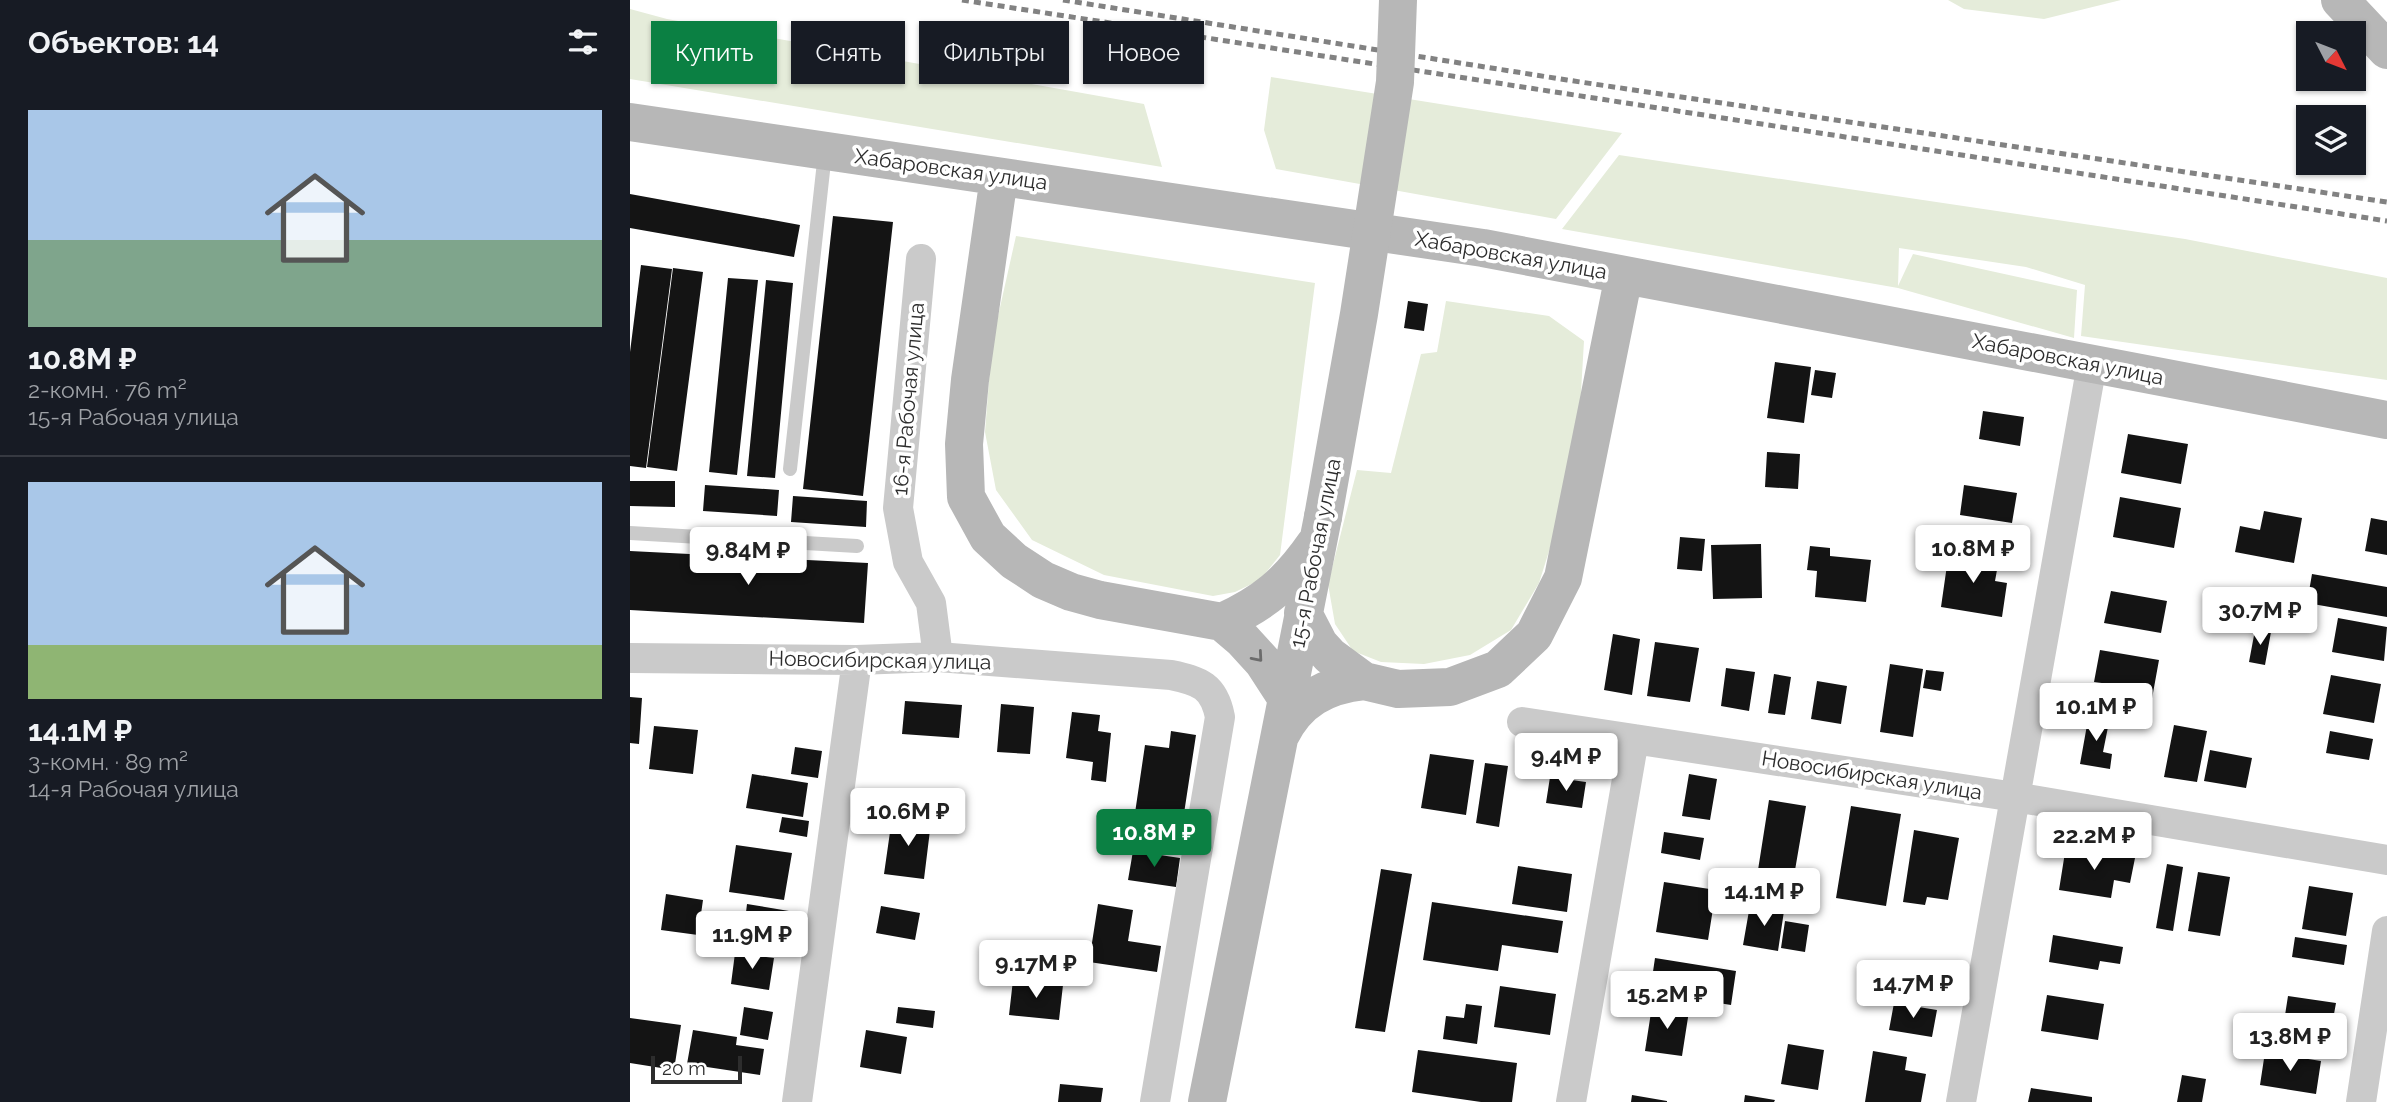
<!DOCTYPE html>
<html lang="ru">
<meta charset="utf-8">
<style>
:root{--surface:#171b24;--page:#242831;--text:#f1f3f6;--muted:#9ea1a6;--line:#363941;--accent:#0b8043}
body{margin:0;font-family:Raleway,sans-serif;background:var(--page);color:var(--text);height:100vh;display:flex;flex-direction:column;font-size:26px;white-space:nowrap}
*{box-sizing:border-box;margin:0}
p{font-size:23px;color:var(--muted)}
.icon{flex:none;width:38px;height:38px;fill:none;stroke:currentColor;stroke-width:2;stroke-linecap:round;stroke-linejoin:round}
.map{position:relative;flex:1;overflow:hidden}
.side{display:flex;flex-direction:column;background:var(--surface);width:630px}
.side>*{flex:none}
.hud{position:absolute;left:21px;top:21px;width:665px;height:63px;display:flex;gap:14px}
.needle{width:46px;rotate:132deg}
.controls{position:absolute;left:1666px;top:21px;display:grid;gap:14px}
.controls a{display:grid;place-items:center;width:70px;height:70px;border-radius:0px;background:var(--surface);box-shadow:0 2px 5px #0004;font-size:35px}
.scale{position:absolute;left:21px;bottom:18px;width:91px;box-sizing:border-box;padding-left:7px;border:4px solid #2d2d2d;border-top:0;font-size:19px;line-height:24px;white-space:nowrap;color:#2d2d2d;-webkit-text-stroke:5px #fff;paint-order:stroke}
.price{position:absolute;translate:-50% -60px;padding:0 16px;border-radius:7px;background:#fff;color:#222;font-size:23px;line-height:46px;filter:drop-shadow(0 2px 4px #0008)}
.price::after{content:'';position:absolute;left:50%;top:42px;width:21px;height:16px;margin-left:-10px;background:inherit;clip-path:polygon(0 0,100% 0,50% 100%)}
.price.on{background:var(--accent);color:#fff}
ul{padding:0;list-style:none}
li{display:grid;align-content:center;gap:14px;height:371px;padding:0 28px}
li+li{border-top:2px solid var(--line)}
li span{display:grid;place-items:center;height:217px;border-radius:0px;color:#555}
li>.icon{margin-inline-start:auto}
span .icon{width:126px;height:126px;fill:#fffc;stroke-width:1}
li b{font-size:30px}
h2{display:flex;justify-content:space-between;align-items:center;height:84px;padding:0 28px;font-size:30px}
.tag{padding:0 24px;border-radius:0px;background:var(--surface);box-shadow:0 2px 5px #0004;font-size:24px;line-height:63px}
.tag.on{background:var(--accent);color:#fff}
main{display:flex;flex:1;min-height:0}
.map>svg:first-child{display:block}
.green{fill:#e5ecda}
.building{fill:#141414}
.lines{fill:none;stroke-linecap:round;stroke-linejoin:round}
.service{stroke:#cacaca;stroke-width:14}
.minor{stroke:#cacaca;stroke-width:30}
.secondary{stroke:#b7b7b7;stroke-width:38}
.rail{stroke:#828282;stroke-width:5;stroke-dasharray:7 5;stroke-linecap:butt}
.secondary-bridge{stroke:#b7b7b7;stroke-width:38}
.oneway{stroke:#6b6b6b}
.labels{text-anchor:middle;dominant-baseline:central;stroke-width:7;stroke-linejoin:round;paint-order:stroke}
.street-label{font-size:21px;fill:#2d2d2d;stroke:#fff}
</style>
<main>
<section class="side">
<h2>Объектов: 14<svg class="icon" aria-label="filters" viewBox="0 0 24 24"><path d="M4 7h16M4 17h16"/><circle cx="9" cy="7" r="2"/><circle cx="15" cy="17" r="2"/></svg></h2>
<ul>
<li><span style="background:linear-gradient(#a9c7e8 60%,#7fa58c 0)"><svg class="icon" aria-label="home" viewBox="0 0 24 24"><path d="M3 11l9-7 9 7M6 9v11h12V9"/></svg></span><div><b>10.8M ₽</b><p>2-комн. · 76 m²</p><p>15-я Рабочая улица</p></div></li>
<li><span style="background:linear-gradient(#a9c7e8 75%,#8fb573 0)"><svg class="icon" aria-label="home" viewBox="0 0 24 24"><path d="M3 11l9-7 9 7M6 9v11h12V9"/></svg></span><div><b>14.1M ₽</b><p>3-комн. · 89 m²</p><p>14-я Рабочая улица</p></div></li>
</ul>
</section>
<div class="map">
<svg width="1757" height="1102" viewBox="0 0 1757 1102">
<rect width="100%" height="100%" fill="#fff"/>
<path class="green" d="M1318 0H1572H1491L1414 19 1334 9Z
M0 9 37 19 514 104 532 167 0 79Z
M641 77 992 133 926 219 646 169 634 130Z
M989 155 1555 239 1757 278V380L1451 336 1455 285 1396 267 1269 248 1268 286 1283 254 1447 290 1444 338 1268 288 932 229Z
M386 236 685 283 650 555 630 580 605 592 583 596 474 575 402 540 366 490 355 432 362 343Z
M816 301 919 316 954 341 950 409 931 513 909 583 881 630 840 655 794 664 751 662 723 651 705 624 698 584 727 470 761 473 791 354 807 352Z"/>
<path class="building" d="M0 194 170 225 164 257 0 228Z
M203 216 263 222 233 496 173 489Z
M11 265 42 269 16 468 0 466V352Z
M43 268 73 272 47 471 17 467Z
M98 278 128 280 107 475 79 472Z
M136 280 163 283 145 478 117 476Z
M778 301 798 304 794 331 774 328Z
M1145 362 1181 367 1174 423 1137 418Z
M1185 370 1206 373 1202 398 1181 395Z
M1353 411 1394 417 1390 446 1349 439Z
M1498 434 1558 444 1551 484 1491 473Z
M1137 452 1170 454 1168 489 1135 487Z
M0 481H45V507L0 506Z
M75 485 149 490 147 516 73 511Z
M1334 485 1387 493 1382 523 1330 515Z
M163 496 237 501 236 527 161 522Z
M1490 497 1551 508 1544 548 1483 537Z
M1634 511 1672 518 1664 563 1605 552 1610 526 1630 530Z
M1741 518 1757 521V555L1735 551Z
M1050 537 1075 539 1072 571 1047 569Z
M1131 544 1132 598 1083 599 1081 545Z
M1180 546 1200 548V556L1241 560 1236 602 1185 597 1187 571 1177 570Z
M0 551 238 563 234 623 0 610Z
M1319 551 1369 559 1365 581 1377 583 1372 617 1311 607Z
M1682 574 1757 587V617L1677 603Z
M1481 591 1537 601 1531 633 1474 623Z
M1708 618 1757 627 1754 661 1702 652Z
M1625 630 1641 632 1635 665 1619 662Z
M983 634 1010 639 1002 695 974 690Z
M1025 642 1069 648 1060 702 1017 696Z
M1470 650 1529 660 1521 704 1484 697 1487 685 1464 682Z
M1260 664 1293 669 1283 737 1250 732Z
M1096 668 1125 672 1119 711 1091 706Z
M1296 670 1314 672 1311 691 1293 688Z
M1144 674 1161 677 1155 715 1138 713Z
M1701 675 1751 684 1744 723 1693 714Z
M1187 681 1217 686 1211 724 1181 719Z
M0 697 12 698 9 744 0 743Z
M275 701 332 705 329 738 272 734Z
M371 704 404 707 400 754 367 752Z
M442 712 470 715 468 731 481 733 476 782 461 780 463 762 436 758Z
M1459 714 1480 717 1473 752 1482 754 1480 769 1450 764Z
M1544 725 1577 731 1567 782 1534 777Z
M24 726 68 730 63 774 19 769Z
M541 731 566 735 553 820 505 813 515 745 539 748Z
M1700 731 1743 739 1739 760 1696 753Z
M165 747 192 751 188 778 161 774Z
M1580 750 1622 758 1616 788 1574 781Z
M800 754 844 760 836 815 791 808Z
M855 763 878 766 869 827 846 823Z
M122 774 178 783 173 817 116 808Z
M1059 774 1087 779 1080 820 1052 816Z
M920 777 956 782 952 808 916 803Z
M1139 800 1176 806 1164 876 1128 870Z
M1221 806 1271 814 1256 906 1206 898Z
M152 817 179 821 177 837 149 832Z
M262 818 301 822 294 879 254 874Z
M1284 830 1329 838 1318 900 1297 897 1295 905 1273 902Z
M1034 832 1074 838 1070 860 1031 853Z
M106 845 162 853 154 900 99 892Z
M1436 846 1505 858 1500 883 1484 880 1481 898 1429 890Z
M503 851 550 858 546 887 498 880Z
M1537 864 1553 867 1543 931 1526 928Z
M888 866 942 874 937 912 882 904Z
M751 869 782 874 755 1032 725 1028Z
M1568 872 1600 877 1590 936 1558 931Z
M1034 882 1086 890 1078 940 1026 932Z
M1679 886 1723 893 1716 936 1672 929Z
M36 894 73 900 68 935 31 930Z
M802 902 933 921 928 953 872 945 868 971 793 960Z
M117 904 159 911 156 935 114 929Z
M468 904 503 910 498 941 531 946 527 972 459 962Z
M1120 905 1154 911 1148 951 1113 945Z
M251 906 290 913 285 940 246 933Z
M1155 921 1179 925 1175 952 1151 948Z
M1423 935 1493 947 1490 964 1470 961 1468 970 1419 962Z
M1665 937 1717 945 1714 965 1662 957Z
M105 953 144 958 139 990 101 984Z
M1025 958 1106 971 1101 1005 1020 992Z
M1259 963 1315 972 1310 998 1255 989Z
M383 980 433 985 429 1020 379 1015Z
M870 986 926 994 920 1035 864 1027Z
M1417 995 1474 1004 1468 1040 1411 1031Z
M1658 996 1706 1003 1700 1036 1653 1028Z
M1264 1003 1307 1010 1302 1037 1259 1030Z
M836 1004 852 1006 847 1044 813 1039 816 1016 834 1018Z
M1022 1006 1059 1011 1052 1056 1015 1051Z
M114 1007 143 1012 138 1040 110 1035Z
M268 1007 305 1011 303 1028 266 1023Z
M0 1018 51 1025 44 1070 0 1063Z
M63 1030 107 1037 106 1045 134 1049 130 1075 57 1064Z
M236 1030 277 1037 271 1074 230 1067Z
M1158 1044 1194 1050 1188 1090 1151 1084Z
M788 1050 887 1063 882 1102H851L782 1092Z
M1243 1051 1277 1057 1275 1070 1296 1074 1291 1102H1235Z
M1635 1052 1691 1061 1686 1094 1630 1085Z
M1552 1075 1576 1079 1572 1102H1547Z
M430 1084 473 1088 471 1102H428Z
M1401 1088 1462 1097V1102H1398Z
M1002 1095 1037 1101V1102H1001Z
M1115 1095 1145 1100 1144 1102H1114Z"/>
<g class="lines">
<path class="service" d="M160 469 195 153
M0 533 227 546"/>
<path class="minor" d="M291 259 268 508 278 562 301 603 308 657
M0 658 227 660 308 657 541 675C570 681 584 686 590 717L525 1102
M892 722 1385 797 1757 860
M167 1102 227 660
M941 1102 1004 739
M1331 1102 1462 364
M1731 1102 1757 931"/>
<path class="secondary" d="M1710 0 1757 50
M0 122 853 248 1757 420
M369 177 340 380 334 444 336 497 358 537 384 561 413 580 441 592 470 600 592 622 612 639 633 662 657 699
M673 613 689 644 700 656 734 681 768 689 820 687 868 669 904 635 933 578 994 275
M592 622C634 603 658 583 685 544
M650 736C667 700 696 685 734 681
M577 1102 693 517"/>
<path class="rail" d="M332 0 1757 221
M433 0 937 80 1757 202"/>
<path class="secondary-bridge" d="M693 517 729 314 765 82 768 0"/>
</g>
<defs><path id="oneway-chevron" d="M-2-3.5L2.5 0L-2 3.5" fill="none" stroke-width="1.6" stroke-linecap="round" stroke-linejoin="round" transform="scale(1.75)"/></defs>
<use class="oneway" href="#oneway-chevron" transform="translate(628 657) rotate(49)"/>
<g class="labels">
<g class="street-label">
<text transform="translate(321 169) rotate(8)">Хабаровская улица</text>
<text transform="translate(881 255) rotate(10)">Хабаровская улица</text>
<text transform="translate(1438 359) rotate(11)">Хабаровская улица</text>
<text transform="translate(278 399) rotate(-85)">16-я Рабочая улица</text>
<text transform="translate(685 553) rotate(-79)">15-я Рабочая улица</text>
<text transform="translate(250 660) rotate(1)">Новосибирская улица</text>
<text transform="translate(1242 775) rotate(9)">Новосибирская улица</text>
</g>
</g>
</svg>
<div class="controls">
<a><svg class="needle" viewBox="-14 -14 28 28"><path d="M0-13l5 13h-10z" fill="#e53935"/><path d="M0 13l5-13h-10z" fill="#9ea1a6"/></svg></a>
<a><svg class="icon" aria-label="layers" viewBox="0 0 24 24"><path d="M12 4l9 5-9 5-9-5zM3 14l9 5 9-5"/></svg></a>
</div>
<div class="scale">20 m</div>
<b class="price" style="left:1343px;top:585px">10.8M ₽</b>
<b class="price" style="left:118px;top:587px">9.84M ₽</b>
<b class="price" style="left:1630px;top:647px">30.7M ₽</b>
<b class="price" style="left:1466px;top:743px">10.1M ₽</b>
<b class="price" style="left:936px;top:793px">9.4M ₽</b>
<b class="price" style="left:278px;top:848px">10.6M ₽</b>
<b class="price on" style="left:524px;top:869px">10.8M ₽</b>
<b class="price" style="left:1464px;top:872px">22.2M ₽</b>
<b class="price" style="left:1134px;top:928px">14.1M ₽</b>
<b class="price" style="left:122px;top:971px">11.9M ₽</b>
<b class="price" style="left:406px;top:1000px">9.17M ₽</b>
<b class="price" style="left:1283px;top:1020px">14.7M ₽</b>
<b class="price" style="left:1037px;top:1031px">15.2M ₽</b>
<b class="price" style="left:1660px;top:1073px">13.8M ₽</b>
<div class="hud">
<a class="tag on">Купить</a>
<a class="tag">Снять</a>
<a class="tag">Фильтры</a>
<a class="tag">Новое</a>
</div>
</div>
</main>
